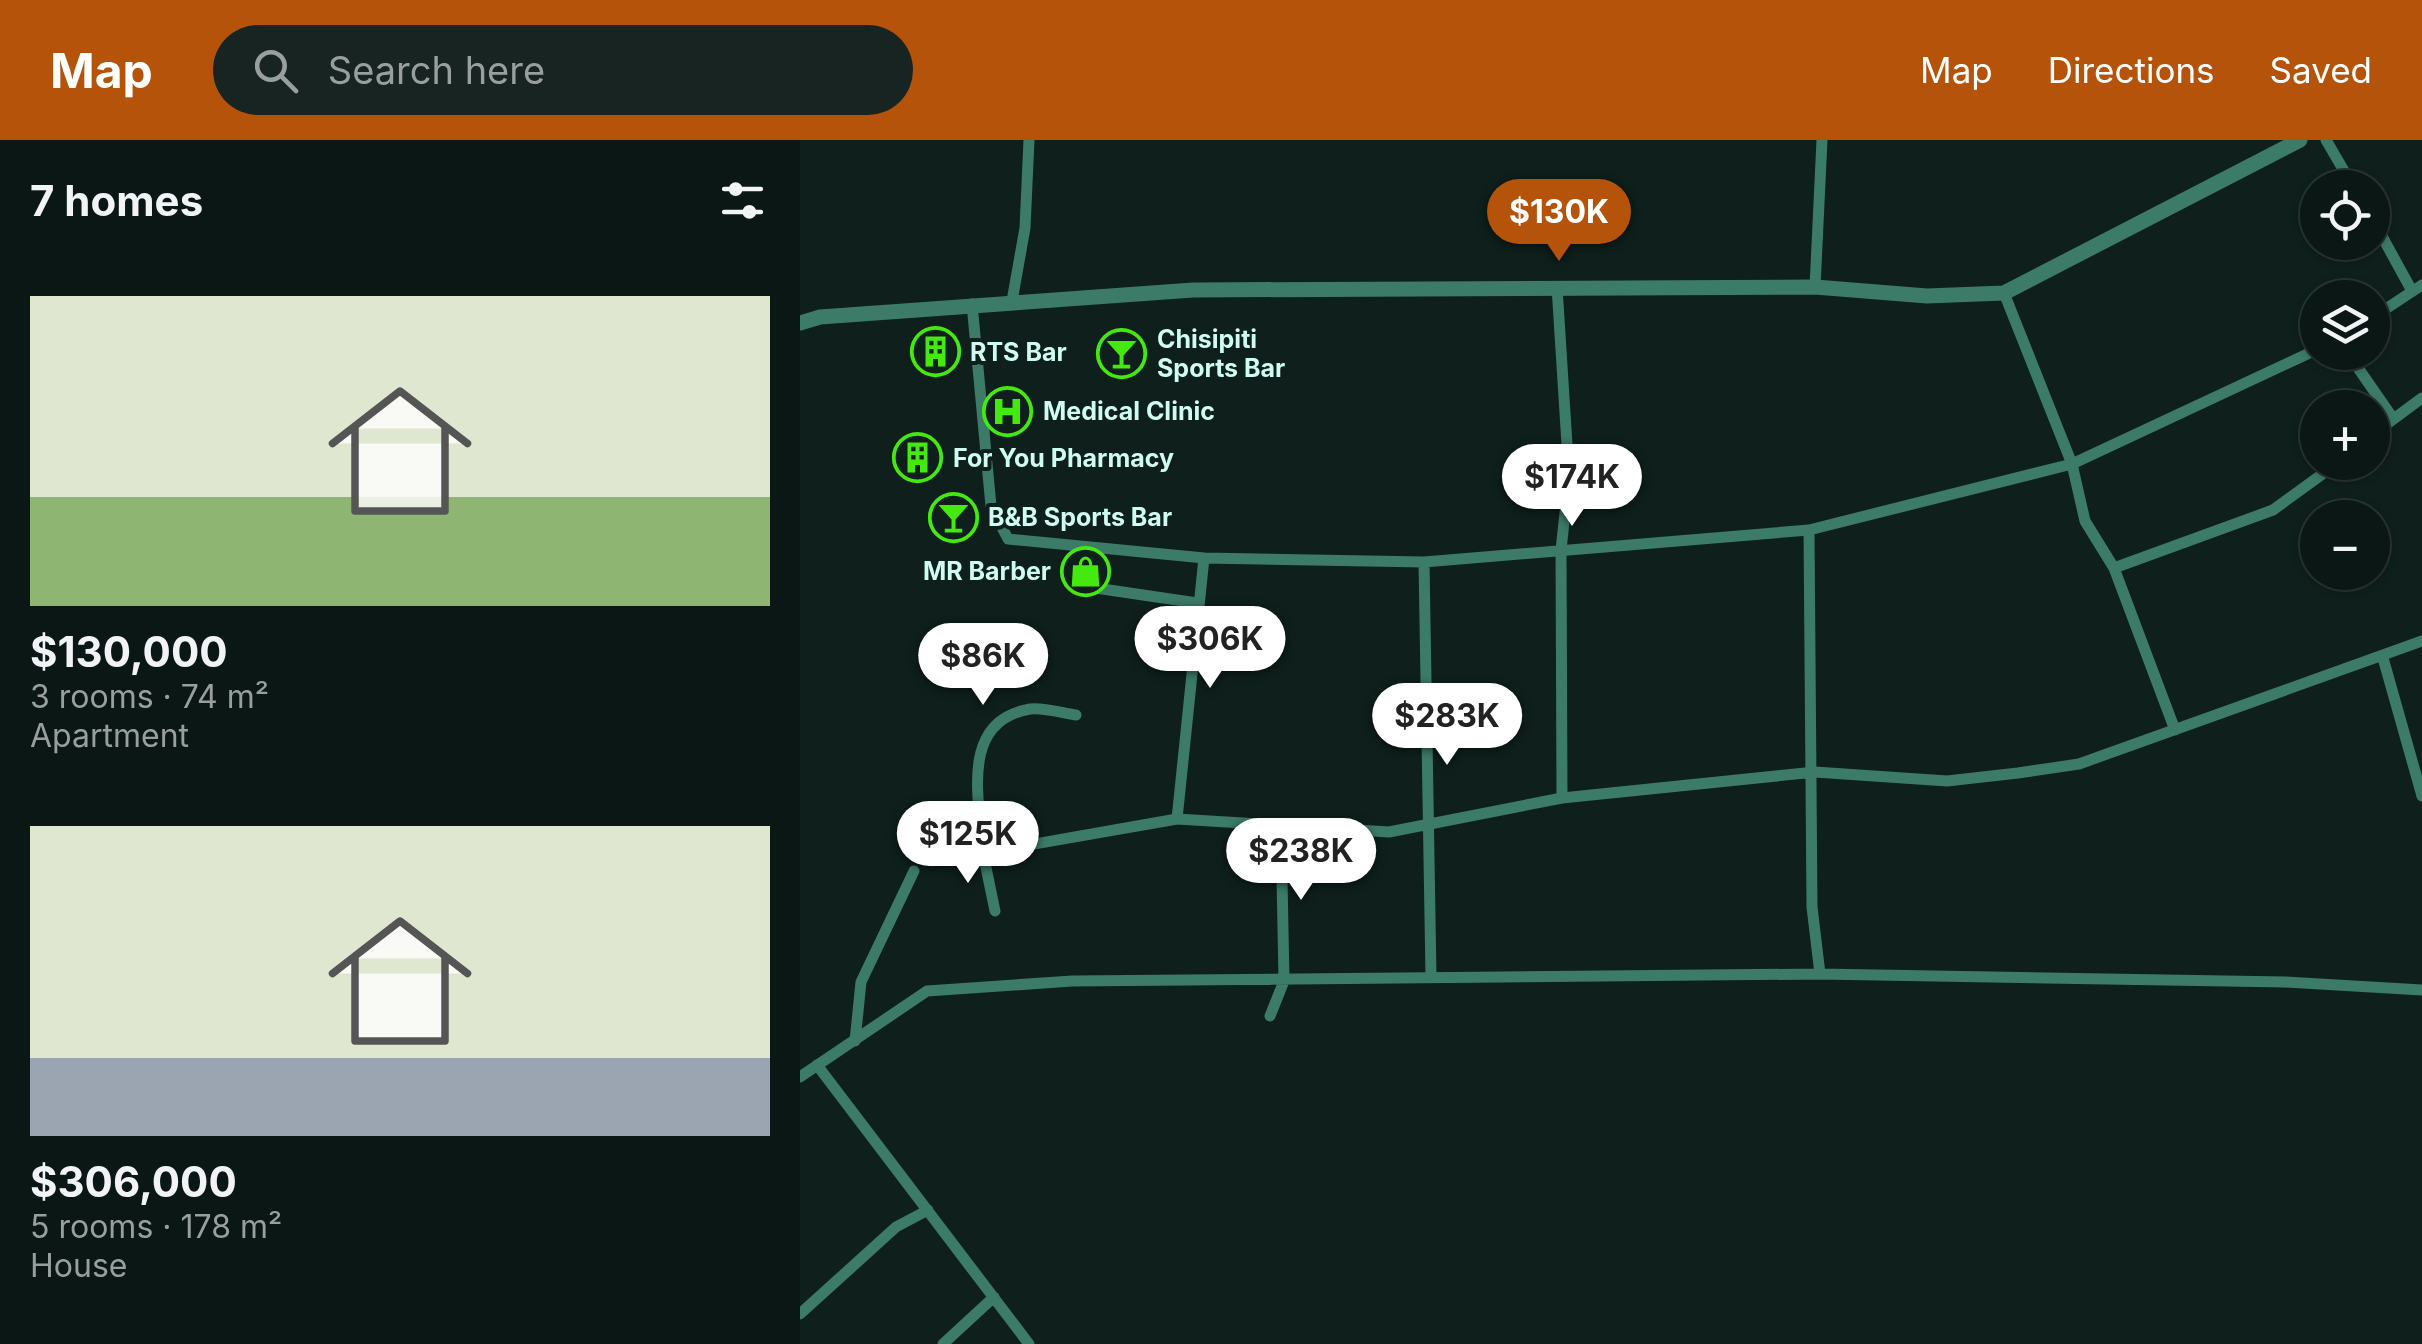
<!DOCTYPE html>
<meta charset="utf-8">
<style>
:root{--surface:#0a1715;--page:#182422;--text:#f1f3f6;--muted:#999fa0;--line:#2a3634;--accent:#b45309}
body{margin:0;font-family:Inter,sans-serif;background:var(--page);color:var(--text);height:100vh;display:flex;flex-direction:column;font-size:38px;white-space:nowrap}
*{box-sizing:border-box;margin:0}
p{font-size:32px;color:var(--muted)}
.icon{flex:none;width:55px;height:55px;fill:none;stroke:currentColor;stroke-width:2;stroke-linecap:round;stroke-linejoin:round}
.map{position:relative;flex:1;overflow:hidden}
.details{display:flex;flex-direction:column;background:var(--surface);width:800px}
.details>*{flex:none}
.buttons{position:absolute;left:1500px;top:30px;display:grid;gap:20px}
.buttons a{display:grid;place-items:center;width:90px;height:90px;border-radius:50%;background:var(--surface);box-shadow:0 2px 8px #0004,0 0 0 2px var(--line);font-size:50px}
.price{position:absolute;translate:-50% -85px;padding:0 22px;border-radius:35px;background:#fff;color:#222;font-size:32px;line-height:65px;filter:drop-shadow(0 2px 5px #0008)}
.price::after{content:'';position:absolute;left:50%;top:60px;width:30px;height:22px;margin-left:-15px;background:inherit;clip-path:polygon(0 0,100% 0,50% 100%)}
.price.active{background:var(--accent);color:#fff}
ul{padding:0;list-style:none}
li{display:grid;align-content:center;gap:20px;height:530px;padding:0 30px}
li span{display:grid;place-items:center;height:310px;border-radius:0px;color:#555}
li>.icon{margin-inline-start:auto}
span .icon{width:180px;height:180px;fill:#fffc;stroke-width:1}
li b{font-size:42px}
h2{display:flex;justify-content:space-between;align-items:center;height:120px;padding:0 30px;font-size:42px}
header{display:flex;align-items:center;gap:60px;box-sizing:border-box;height:140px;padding:0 50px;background:var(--accent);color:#fff}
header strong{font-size:48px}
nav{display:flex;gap:55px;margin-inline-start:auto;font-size:35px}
.search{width:700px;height:90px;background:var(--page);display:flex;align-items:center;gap:25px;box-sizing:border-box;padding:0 35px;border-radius:55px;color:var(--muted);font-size:38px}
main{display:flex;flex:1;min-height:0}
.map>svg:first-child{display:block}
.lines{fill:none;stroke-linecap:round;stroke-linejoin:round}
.minor{stroke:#3c7b68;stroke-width:11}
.tertiary{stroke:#3c7b68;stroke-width:15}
.labels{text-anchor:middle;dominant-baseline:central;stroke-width:8;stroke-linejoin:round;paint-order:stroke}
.poi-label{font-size:25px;font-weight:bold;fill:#cffcf2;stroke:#0e1f1c;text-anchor:start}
</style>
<header>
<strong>Map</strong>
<div class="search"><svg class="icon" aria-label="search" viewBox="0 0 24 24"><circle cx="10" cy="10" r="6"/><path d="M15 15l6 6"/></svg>Search here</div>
<nav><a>Map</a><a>Directions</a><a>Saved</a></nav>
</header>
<main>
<section class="details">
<h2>7 homes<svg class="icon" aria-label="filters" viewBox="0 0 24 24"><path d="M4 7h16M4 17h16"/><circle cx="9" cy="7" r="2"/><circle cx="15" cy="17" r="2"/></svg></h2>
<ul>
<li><span style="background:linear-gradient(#dfe7d0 65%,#8fb573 0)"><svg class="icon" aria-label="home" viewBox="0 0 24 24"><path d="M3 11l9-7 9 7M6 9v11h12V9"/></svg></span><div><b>$130,000</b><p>3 rooms · 74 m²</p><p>Apartment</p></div></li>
<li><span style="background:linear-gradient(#dfe7d0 75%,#9aa5b1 0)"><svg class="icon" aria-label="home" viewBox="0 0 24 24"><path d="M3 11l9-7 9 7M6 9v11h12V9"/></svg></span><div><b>$306,000</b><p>5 rooms · 178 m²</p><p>House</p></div></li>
</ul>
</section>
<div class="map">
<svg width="1622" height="1204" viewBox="0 0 1622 1204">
<rect width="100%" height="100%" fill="#0e1f1c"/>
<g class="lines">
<path class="minor" d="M1526 0 1554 48
M1572 78 1612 151
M757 147 769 336 761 410 762 658
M1015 147 1022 0
M1204 153 1272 324 1285 381 1314 428 1375 590
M212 161 225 88 229 0
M172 164 191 366 208 399 404 418 624 422 1009 390 1272 324 1518 209
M1572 178 1622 145
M1547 212 1592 277
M1572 295 1622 258
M1009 390 1012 767 1020 834
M624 422 631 836
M1314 428 1473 370 1539 322
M289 447 397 463
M1583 518 1622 656
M276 575C262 573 243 567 230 569 158 581 180 662 183 713L377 679 589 692 762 658 1015 632 1147 641 1218 633 1279 624 1622 501
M377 679 404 418
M183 713 195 771
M470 876 484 841 481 686
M55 901 61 842 114 731
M17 925 229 1204
M0 937 127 851 272 841 1020 834 1485 842 1622 850
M0 1174 96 1087 128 1070
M143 1204 194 1157"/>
<path class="tertiary" d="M0 183 20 177 393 150 1015 147 1127 156 1204 153 1500 0"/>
</g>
<defs>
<symbol id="building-ring" viewBox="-11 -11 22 22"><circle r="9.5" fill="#0e1f1c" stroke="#44e90e" stroke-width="1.5"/><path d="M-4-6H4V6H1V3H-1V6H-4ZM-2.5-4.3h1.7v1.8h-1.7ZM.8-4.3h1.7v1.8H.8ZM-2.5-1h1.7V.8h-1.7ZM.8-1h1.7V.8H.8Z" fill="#44e90e"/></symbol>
<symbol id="bar-ring" viewBox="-11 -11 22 22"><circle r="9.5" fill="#0e1f1c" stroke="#44e90e" stroke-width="1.5"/><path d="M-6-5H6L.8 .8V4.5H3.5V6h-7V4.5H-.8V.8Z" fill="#44e90e"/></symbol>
<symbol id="hospital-ring" viewBox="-11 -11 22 22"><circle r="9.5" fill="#0e1f1c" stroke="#44e90e" stroke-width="1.5"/><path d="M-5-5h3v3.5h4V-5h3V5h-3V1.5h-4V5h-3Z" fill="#44e90e"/></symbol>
<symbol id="shop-ring" viewBox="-11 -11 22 22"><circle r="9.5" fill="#0e1f1c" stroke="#44e90e" stroke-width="1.5"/><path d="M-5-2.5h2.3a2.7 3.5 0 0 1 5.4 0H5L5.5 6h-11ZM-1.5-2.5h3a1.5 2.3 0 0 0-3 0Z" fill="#44e90e"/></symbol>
</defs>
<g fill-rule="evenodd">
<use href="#building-ring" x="108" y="184" width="55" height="55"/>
<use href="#bar-ring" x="294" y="186" width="55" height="55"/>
<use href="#hospital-ring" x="180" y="244" width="55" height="55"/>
<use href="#building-ring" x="90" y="290" width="55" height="55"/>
<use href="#bar-ring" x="126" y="350" width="55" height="55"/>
<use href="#shop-ring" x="258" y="404" width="55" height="55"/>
</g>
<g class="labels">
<g class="poi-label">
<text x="357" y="199">Chisipiti<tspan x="357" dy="29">Sports Bar</tspan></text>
<text x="170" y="212">RTS Bar</text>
<text x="243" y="271">Medical Clinic</text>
<text x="153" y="318">For You Pharmacy</text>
<text x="188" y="377">B&amp;B Sports Bar</text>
<text x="251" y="431" text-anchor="end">MR Barber</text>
</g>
</g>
</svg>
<div class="buttons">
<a><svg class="icon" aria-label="locate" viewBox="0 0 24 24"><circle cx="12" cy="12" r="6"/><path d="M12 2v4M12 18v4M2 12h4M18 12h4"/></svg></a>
<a><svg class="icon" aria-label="layers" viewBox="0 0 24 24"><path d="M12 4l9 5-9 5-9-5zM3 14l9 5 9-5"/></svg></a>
<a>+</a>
<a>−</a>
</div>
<b class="price active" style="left:759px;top:124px">$130K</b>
<b class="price" style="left:772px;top:389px">$174K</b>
<b class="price" style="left:410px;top:551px">$306K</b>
<b class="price" style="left:183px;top:568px">$86K</b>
<b class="price" style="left:647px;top:628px">$283K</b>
<b class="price" style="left:168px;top:746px">$125K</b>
<b class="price" style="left:501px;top:763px">$238K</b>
</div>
</main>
